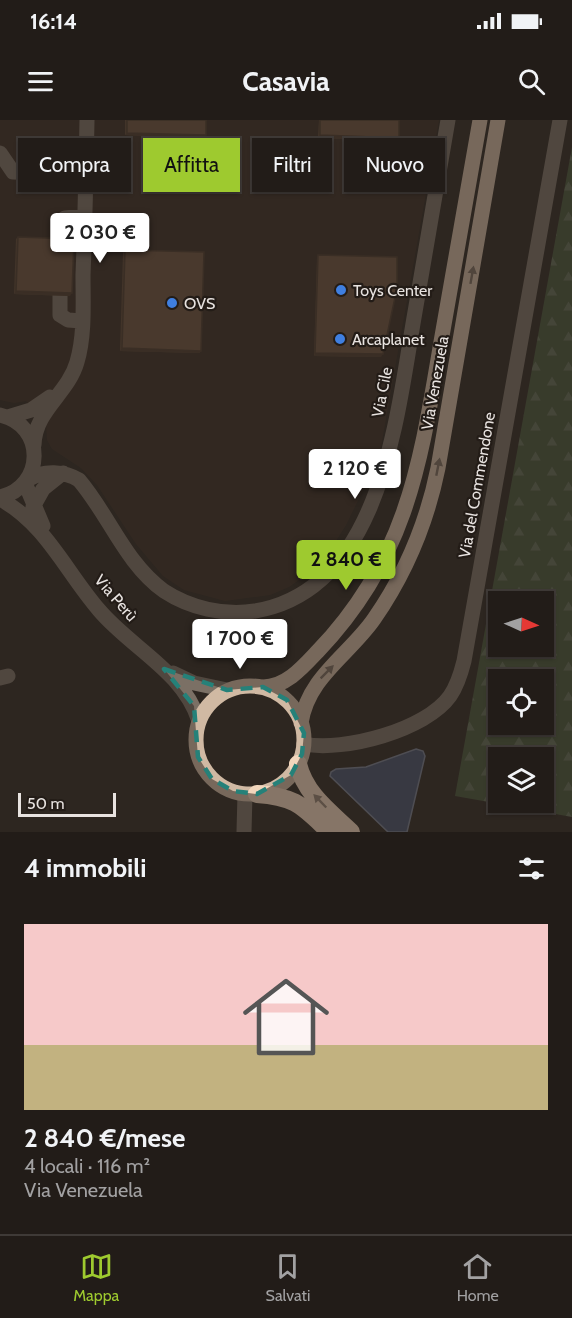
<!DOCTYPE html>
<html lang="it">
<meta charset="utf-8">
<style>
:root{--surface:#221c18;--page:#2e2925;--text:#f1f3f6;--muted:#a2a1a2;--line:#3f3a37;--accent:#9eca2f}
body{margin:0;font-family:Cabin,sans-serif;background:var(--page);color:var(--text);height:100vh;display:flex;flex-direction:column;font-size:22px;white-space:nowrap}
*{box-sizing:border-box;margin:0}
p{font-size:20px;color:var(--muted)}
.icon{flex:none;width:33px;height:33px;fill:none;stroke:currentColor;stroke-width:2;stroke-linecap:round;stroke-linejoin:round}
.map{position:relative;height:712px;overflow:hidden}
.panel{display:flex;flex-direction:column;background:var(--surface);flex:1}
.panel>*{flex:none}
.banner{position:absolute;left:18px;top:18px;width:537px;height:54px;display:flex;gap:12px}
.needle{width:39px;rotate:93deg}
.fabs{position:absolute;left:488px;top:471px;display:grid;gap:12px}
.fabs a{display:grid;place-items:center;width:66px;height:66px;border-radius:0px;background:var(--surface);box-shadow:0 2px 4px #0004,0 0 0 2px var(--line);font-size:30px}
.scale{position:absolute;left:18px;bottom:15px;width:98px;box-sizing:border-box;padding-left:6px;border:3px solid #e8e3e0;border-top:0;font-size:16px;line-height:21px;white-space:nowrap;color:#e8e3e0;-webkit-text-stroke:4px #231c17;paint-order:stroke}
.price{position:absolute;translate:-50% -51px;padding:0 14px;border-radius:6px;background:#fff;color:#222;font-size:20px;line-height:39px;filter:drop-shadow(0 2px 3px #0008)}
.price::after{content:'';position:absolute;left:50%;top:36px;width:18px;height:14px;margin-left:-9px;background:inherit;clip-path:polygon(0 0,100% 0,50% 100%)}
.price.selected{background:var(--accent);color:#111}
ul{padding:0;list-style:none}
li{display:grid;align-content:center;gap:12px;height:318px;padding:0 24px}
li span{display:grid;place-items:center;height:186px;border-radius:0px;color:#555}
li>.icon{margin-inline-start:auto}
span .icon{width:108px;height:108px;fill:#fffc;stroke-width:1}
li b{font-size:26px}
h2{display:flex;justify-content:space-between;align-items:center;height:72px;padding:0 24px;font-size:26px}
.tag{padding:0 21px;border-radius:0px;background:var(--surface);box-shadow:0 2px 4px #0004,0 0 0 2px var(--line);font-size:21px;line-height:54px}
.tag.selected{background:var(--accent);color:#111}
.status{display:flex;justify-content:space-between;align-items:center;height:42px;padding:0 30px;background:var(--surface);direction:ltr}
.status svg{height:16px;fill:currentColor}
header{display:flex;justify-content:space-between;align-items:center;height:78px;padding:0 24px;background:var(--surface);font-size:27px;font-weight:700}
.dock{display:flex;justify-content:space-around;align-items:center;height:84px;border-top:2px solid var(--line);background:var(--surface);font-size:16px;color:var(--muted)}
.dock a{display:grid;justify-items:center;gap:3px}
.dock .selected{color:var(--accent)}
.map>svg:first-child{display:block}
.built{fill:#392c23}
.forest{fill:url(#forest-firs);fill-rule:evenodd}
.water{fill:#45516c;stroke:#767d8f;stroke-width:1.5}
.lines{fill:none;stroke-linecap:round;stroke-linejoin:round}
.minor{stroke:#7b7065;stroke-width:15}
.major{stroke:#d0b9a3;stroke-width:15}
.highway{stroke:#f2d6bc;stroke-width:18}
.wall{fill:#5b4534}
.shaded-wall{fill:#4a382a}
.building{fill:#6a503c;stroke:#4a382a;stroke-width:1.5}
.oneway{fill:#7a6a5d}
.oneway2{fill:#958272}
.marked{fill:none;stroke:#258179;stroke-width:4.5;stroke-dasharray:12 8;stroke-linejoin:round}
.shop-dot{fill:#3f7fe0;stroke:#231c17;stroke-width:2}
.labels{text-anchor:middle;dominant-baseline:central;stroke-width:4.5;stroke-linejoin:round;paint-order:stroke}
.poi-label{font-size:16px;fill:#e8e3e0;stroke:#231c17;text-anchor:start}
.street-label{font-size:16px;fill:#e8e3e0;stroke:#231c17}
</style>
<div class="status"><b>16:14</b><svg viewBox="0 0 49 12"><path d="M0 12V9h3v3zM5 12V6h3v6zM10 12V3h3v9zM15 12V0h3v12zM26 1h20v11H26zM47 4h2v5h-2z"/></svg></div>
<header><svg class="icon" aria-label="menu" viewBox="0 0 24 24"><path d="M4 6h16M4 12h16M4 18h16"/></svg>Casavia<svg class="icon" aria-label="search" viewBox="0 0 24 24"><circle cx="10" cy="10" r="6"/><path d="M15 15l6 6"/></svg></header>
<div class="map">
<svg width="572" height="712" viewBox="0 0 572 712">
<defs>
<pattern id="forest-firs" width="22" height="20" patternUnits="userSpaceOnUse" patternTransform="scale(1.5)"><rect width="22" height="20" fill="#465439"/><path d="M5 1l3.5 6h-7zM16 11l3.5 6h-7z" fill="#616c55"/></pattern>
</defs>
<rect width="100%" height="100%" fill="#2d2620"/>
<path class="built" d="M0 0H439L379 338 346 405 334 424 309 453 289 467 270 475 225 481 184 470 163 456 136 424 97 365 81 348 52 329 47 320 46 302 26 281 14 283 0 280Z"/>
<path class="forest" d="M572 27V697L455 676ZM498 482H543V526H498ZM498 560H543V604H498ZM498 638H543V682H498Z"/>
<path class="water" d="M416 629 423 631 425 636 407 712H388L330 656 331 652 336 649 366 647Z"/>
<g class="lines">
<path class="minor" d="M0 33 13 52 86 54
M62 121 65 98 85 96
M60 175V195L68 200 82 201
M0 295C46 305 45 367 0 377
M8 297 31 290 50 277
M34 325C35 290 68 274 77 242 85 215 83 183 83 155 85 104 86 52 87 0
M29 359C44 350 64 351 79 360 109 395 125 443 164 471 190 488 224 496 255 491 383 470 397 293 415 192 426 128 437 64 448 0
M25 363 43 406
M0 379C46 404 66 452 99 490 131 528 183 551 199 601
M33 387 43 369 63 353
M173 553 194 563 227 570
M0 558 8 556
M304 624C344 632 426 610 450 576 457 566 461 553 464 541L560 0
M244 712 245 674"/>
<path class="major" d="M196 620a54 54 0 1 1 108 0a54 54 0 1 1-108 0Z
M263 567C286 567 303 547 318 531 409 436 421 339 442 216 455 144 467 72 480 0
M301 603C308 557 349 535 374 499 406 453 427 402 438 348L498 0"/>
<path class="highway" d="M298 644C305 674 330 692 351 712
M257 674C297 677 302 686 330 712"/>
</g>
<path class="wall" d="M125 0H206L204 18 125 15Z
M319 0H399V18L397 21 318 18Z
M18 117 70 176 14 174 16 119Z
M125 130 201 231 199 233 120 231 123 133Z
M318 135 381 237 314 236 317 138Z"/>
<path class="shaded-wall" d="M127 13 206 15 204 18 125 15Z
M320 15 399 18 397 21 318 18Z
M16 171 72 173 70 176 14 174Z
M122 228 201 231 199 233 120 231Z
M315 233 383 234 381 237 314 236Z"/>
<path class="building" d="M127 0H206V15L127 13Z
M320 0H399V18L320 15Z
M18 117 74 119 72 173 16 171Z
M125 130 204 132 201 231 122 228Z
M318 135 397 137V168L383 234 315 233Z"/>
<defs><path id="oneway-solid" d="M-6-.8H1V-3.2L6.5 0L1 3.2V.8H-6Z" transform="scale(1.5)"/></defs>
<g class="oneway">
<use href="#oneway-solid" transform="translate(472 155) rotate(-80)"/>
<use href="#oneway-solid" transform="translate(438 347) rotate(-79)"/>
<use href="#oneway-solid" transform="translate(327 552) rotate(-45)"/>
</g>
<use class="oneway2" href="#oneway-solid" transform="translate(320 681) rotate(-134)"/>
<path d="M0 0H572V712H0ZM164 549 227 570 263 567 287 580 304 613 302 634 291 655 257 674 233 671 212 659 198 637 194 586Z" fill="#2d2620" fill-opacity=".55" fill-rule="evenodd"/>
<path class="marked" d="M164 549 227 570 263 567 287 580 304 613 302 634 291 655 257 674 233 671 212 659 198 637 194 586Z"/>
<g class="shop-dot">
<circle cx="341" cy="170" r="6"/>
<circle cx="172" cy="183" r="6"/>
<circle cx="340" cy="219" r="6"/>
</g>
<g class="labels">
<g class="poi-label">
<text x="353" y="170">Toys Center</text>
<text x="184" y="183">OVS</text>
<text x="352" y="219">Arcaplanet</text>
</g>
<g class="street-label">
<text transform="translate(435 263) rotate(-80)">Via Venezuela</text>
<text transform="translate(382 272) rotate(-79)">Via Cile</text>
<text transform="translate(477 365) rotate(-80)">Via del Commendone</text>
<text transform="translate(116 478) rotate(49)">Via Perù</text>
</g>
</g>
</svg>
<div class="fabs">
<a><svg class="needle" viewBox="-14 -14 28 28"><path d="M0-13l5 13h-10z" fill="#e53935"/><path d="M0 13l5-13h-10z" fill="#a2a1a2"/></svg></a>
<a><svg class="icon" aria-label="locate" viewBox="0 0 24 24"><circle cx="12" cy="12" r="6"/><path d="M12 2v4M12 18v4M2 12h4M18 12h4"/></svg></a>
<a><svg class="icon" aria-label="layers" viewBox="0 0 24 24"><path d="M12 4l9 5-9 5-9-5zM3 14l9 5 9-5"/></svg></a>
</div>
<div class="scale">50 m</div>
<b class="price" style="left:100px;top:144px">2 030 €</b>
<b class="price" style="left:355px;top:380px">2 120 €</b>
<b class="price selected" style="left:346px;top:471px">2 840 €</b>
<b class="price" style="left:240px;top:550px">1 700 €</b>
<div class="banner">
<a class="tag">Compra</a>
<a class="tag selected">Affitta</a>
<a class="tag">Filtri</a>
<a class="tag">Nuovo</a>
</div>
</div>
<section class="panel">
<h2>4 immobili<svg class="icon" aria-label="filters" viewBox="0 0 24 24"><path d="M4 7h16M4 17h16"/><circle cx="9" cy="7" r="2"/><circle cx="15" cy="17" r="2"/></svg></h2>
<ul>
<li><span style="background:linear-gradient(#f6c9c9 65%,#c2b280 0)"><svg class="icon" aria-label="home" viewBox="0 0 24 24"><path d="M3 11l9-7 9 7M6 9v11h12V9"/></svg></span><div><b>2 840 €/mese</b><p>4 locali · 116 m²</p><p>Via Venezuela</p></div></li>
</ul>
</section>
<nav class="dock">
<a class="selected"><svg class="icon" aria-label="map" viewBox="0 0 24 24"><path d="M3 6l6-2 6 2 6-2v14l-6 2-6-2-6 2zM9 4v14M15 6v14"/></svg>Mappa</a>
<a><svg class="icon" aria-label="saved" viewBox="0 0 24 24"><path d="M7 4h10v16l-5-4-5 4z"/></svg>Salvati</a>
<a><svg class="icon" aria-label="home" viewBox="0 0 24 24"><path d="M3 11l9-7 9 7M6 9v11h12V9"/></svg>Home</a>
</nav>
